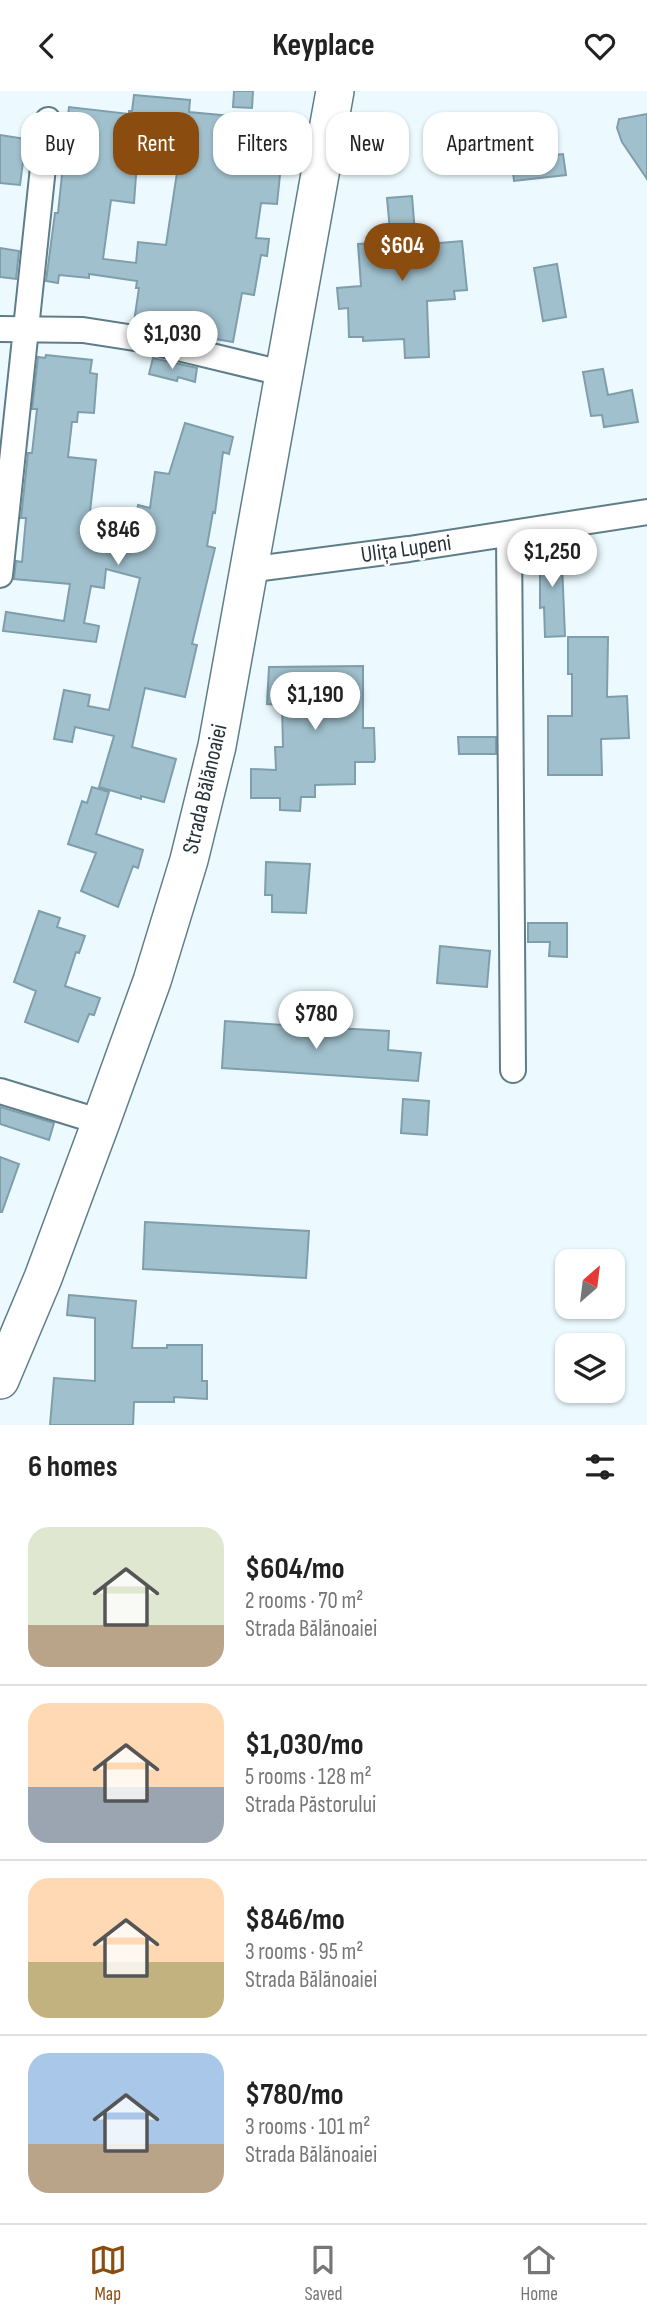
<!DOCTYPE html>
<meta charset="utf-8">
<style>
:root{--surface:#fff;--page:#f6f6f6;--text:#222;--muted:#767676;--line:#e0e0e0;--accent:#8b4d0f}
body{margin:0;font-family:"Sofia Sans Condensed",sans-serif;background:var(--page);color:var(--text);height:100vh;display:flex;flex-direction:column;font-size:26px;white-space:nowrap}
*{box-sizing:border-box;margin:0}
p{font-size:23px;color:var(--muted)}
.icon{flex:none;width:38px;height:38px;fill:none;stroke:currentColor;stroke-width:2;stroke-linecap:round;stroke-linejoin:round}
.map{position:relative;height:1334px;overflow:hidden}
.details{display:flex;flex-direction:column;background:var(--surface);flex:1}
.details>*{flex:none}
.top-card{position:absolute;left:21px;top:21px;width:606px;height:63px;display:flex;gap:14px}
.needle{width:46px;rotate:28deg}
.fabs{position:absolute;left:555px;top:1158px;display:grid;gap:14px}
.fabs a{display:grid;place-items:center;width:70px;height:70px;border-radius:14px;background:var(--surface);box-shadow:0 2px 5px #0004;font-size:35px}
.price{position:absolute;translate:-50% -60px;padding:0 16px;border-radius:24px;background:#fff;color:#222;font-size:23px;line-height:46px;filter:drop-shadow(0 2px 4px #0008)}
.price::after{content:'';position:absolute;left:50%;top:42px;width:21px;height:16px;margin-left:-10px;background:inherit;clip-path:polygon(0 0,100% 0,50% 100%)}
.price.current{background:var(--accent);color:#fff}
ul{padding:0;list-style:none}
li{display:flex;align-items:center;gap:21px;height:175px;padding:0 28px}
li+li{border-top:2px solid var(--line)}
li span{display:grid;place-items:center;flex:none;width:196px;height:140px;border-radius:21px;color:#555}
li>.icon{margin-inline-start:auto}
span .icon{width:84px;height:84px;fill:#fffc;stroke-width:1}
li b{font-size:30px}
h2{display:flex;justify-content:space-between;align-items:center;height:84px;padding:0 28px;font-size:30px}
.tag{padding:0 24px;border-radius:21px;background:var(--surface);box-shadow:0 2px 5px #0004;font-size:24px;line-height:63px}
.tag.current{background:var(--accent);color:#fff}
header{display:flex;justify-content:space-between;align-items:center;height:91px;padding:0 28px;background:var(--surface);font-size:32px;font-weight:700}
.menu{display:flex;justify-content:space-around;align-items:center;height:98px;border-top:2px solid var(--line);background:var(--surface);font-size:19px;color:var(--muted)}
.menu a{display:grid;justify-items:center;gap:4px}
.menu .current{color:var(--accent)}
.map>svg:first-child{display:block}
.building{fill:#a0c0cd;stroke:#7f9eab;stroke-width:2;fill-rule:evenodd}
.lines{fill:none;stroke-linecap:round;stroke-linejoin:round}
.street-casing{stroke:#5f7d89;stroke-width:28}
.primary-casing{stroke:#5f7d89;stroke-width:40}
.street{stroke:#fff;stroke-width:24}
.primary{stroke:#fff;stroke-width:37}
.labels{text-anchor:middle;dominant-baseline:central;stroke-width:5;stroke-linejoin:round;paint-order:stroke}
.street-label{font-size:23px;fill:#263338;stroke:#fff}
</style>
<header><svg class="icon" aria-label="back" viewBox="0 0 24 24"><path d="M15 5l-7 7 7 7"/></svg>Keyplace<svg class="icon" aria-label="heart" viewBox="0 0 24 24"><path d="M12 20l-8-8c-3-5 5-10 8-4 3-6 11-1 8 4z"/></svg></header>
<div class="map">
<svg width="647" height="1334" viewBox="0 0 647 1334">
<rect width="100%" height="100%" fill="#ecfaff"/>
<path class="building" d="M234 0H253L252 17 233 16Z
M134 4 190 9 189 21 242 26 239 52 287 58 285 75 281 74 277 113 261 112 256 147 269 148 267 165 261 164 254 204 242 202 233 251 181 242 182 237 134 231 139 197H136L137 190 89 183V187L59 184 58 192 46 190 55 122H58L69 16 129 23V20H132ZM138 57 180 62 166 154 138 151 136 172 103 168 111 109 134 112Z
M647 23V88L622 51 617 37 619 28Z
M0 44 26 48 20 94 0 92Z
M552 60 553 64 563 63 566 84 514 90 512 73 522 72 521 64Z
M412 105 416 154 462 150 467 199 454 200 455 208 427 210 429 266 405 267 404 248 363 250V246H349L348 217 339 218 337 197 361 195 358 153 391 151 387 107Z
M0 157 19 160 16 188 0 186Z
M557 173 566 226 543 230 534 177Z
M46 264 92 269 90 282 97 283 94 322 78 321 77 331H72L68 366 96 369 89 429 134 436 138 414 150 417 155 381 169 383 185 332 233 346 229 363 223 361 215 422 213 421 207 455 215 457 192 553 197 554 185 606 145 597 132 656 176 668 164 711 141 705V708L99 696 114 645 75 636 72 651 54 648 64 599 90 604 88 615 109 619 140 487 106 478 104 497 91 495 84 532 99 535 96 551 3 540 6 521 64 530 70 493 14 488 16 470 22 471 26 427H21L28 362H32L37 318H32L38 266 45 267Z
M153 267 197 277 195 291 178 286 177 290 149 283Z
M603 278 608 304 632 299 638 331 604 336 602 324 591 325 583 281Z
M561 449 565 545 545 546 544 516 540 517V468H544L543 452Z
M568 546H608L607 606 627 605 629 647 601 648 602 684H548V625H572V583H568Z
M363 575V637H374L375 668 374 671H355V693L315 694V706H301L300 720 280 719V707H251V678L276 679 275 656H283L282 614 267 613 269 576Z
M458 646H496V663H459Z
M92 696 109 701 96 743 143 759 138 777 133 775 118 816 81 800 96 762 68 753 82 710 87 712Z
M266 771 310 773 306 822 272 821V804H265Z
M39 820 60 827 57 836 85 845 79 862 76 861 65 895 100 907 94 924 89 923 78 951 25 931 36 900 14 891Z
M528 832H567V866L549 865 550 851H528Z
M440 855 490 860 487 896 437 892Z
M298 925 318 926V936L389 940 388 959 421 962 418 990 222 977 225 930 298 935Z
M403 1008 429 1010 427 1044 401 1042Z
M0 1016 54 1032 49 1049 0 1033Z
M0 1066 19 1073 2 1121H0Z
M145 1131 309 1140 306 1187 143 1178Z
M69 1204 136 1210 132 1257H167V1254H202V1290H207V1308L174 1306V1311H134L133 1334H50L54 1287 95 1290V1227L67 1224Z"/>
<g class="lines">
<defs>
<path id="street" d="M0 238 83 239 141 248 286 283
M509 443 513 979
M248 479 409 458 647 421
M0 484 48 29
M0 1000 101 1031"/>
<path id="primary" d="M0 1289 43 1187 101 1031 152 890 189 769 217 655 335 0"/>
</defs>
<use href="#street" class="street-casing"/>
<use href="#primary" class="primary-casing"/>
<use href="#street" class="street"/>
<use href="#primary" class="primary"/>
</g>
<g class="labels">
<g class="street-label">
<text transform="translate(406 458) rotate(-8)">Ulița Lupeni</text>
<text transform="translate(205 698) rotate(-77)">Strada Bălănoaiei</text>
</g>
</g>
</svg>
<div class="fabs">
<a><svg class="needle" viewBox="-14 -14 28 28"><path d="M0-13l5 13h-10z" fill="#e53935"/><path d="M0 13l5-13h-10z" fill="#767676"/></svg></a>
<a><svg class="icon" aria-label="layers" viewBox="0 0 24 24"><path d="M12 4l9 5-9 5-9-5zM3 14l9 5 9-5"/></svg></a>
</div>
<b class="price current" style="left:402px;top:192px">$604</b>
<b class="price" style="left:172px;top:280px">$1,030</b>
<b class="price" style="left:118px;top:476px">$846</b>
<b class="price" style="left:552px;top:498px">$1,250</b>
<b class="price" style="left:315px;top:641px">$1,190</b>
<b class="price" style="left:316px;top:960px">$780</b>
<div class="top-card">
<a class="tag">Buy</a>
<a class="tag current">Rent</a>
<a class="tag">Filters</a>
<a class="tag">New</a>
<a class="tag">Apartment</a>
</div>
</div>
<section class="details">
<h2>6 homes<svg class="icon" aria-label="filters" viewBox="0 0 24 24"><path d="M4 7h16M4 17h16"/><circle cx="9" cy="7" r="2"/><circle cx="15" cy="17" r="2"/></svg></h2>
<ul>
<li><span style="background:linear-gradient(#dfe7d0 70%,#b9a48a 0)"><svg class="icon" aria-label="home" viewBox="0 0 24 24"><path d="M3 11l9-7 9 7M6 9v11h12V9"/></svg></span><div><b>$604/mo</b><p>2 rooms · 70 m²</p><p>Strada Bălănoaiei</p></div></li>
<li><span style="background:linear-gradient(#ffd9b3 60%,#9aa5b1 0)"><svg class="icon" aria-label="home" viewBox="0 0 24 24"><path d="M3 11l9-7 9 7M6 9v11h12V9"/></svg></span><div><b>$1,030/mo</b><p>5 rooms · 128 m²</p><p>Strada Păstorului</p></div></li>
<li><span style="background:linear-gradient(#ffd9b3 60%,#c2b280 0)"><svg class="icon" aria-label="home" viewBox="0 0 24 24"><path d="M3 11l9-7 9 7M6 9v11h12V9"/></svg></span><div><b>$846/mo</b><p>3 rooms · 95 m²</p><p>Strada Bălănoaiei</p></div></li>
<li><span style="background:linear-gradient(#a9c7e8 65%,#b9a48a 0)"><svg class="icon" aria-label="home" viewBox="0 0 24 24"><path d="M3 11l9-7 9 7M6 9v11h12V9"/></svg></span><div><b>$780/mo</b><p>3 rooms · 101 m²</p><p>Strada Bălănoaiei</p></div></li>
</ul>
</section>
<nav class="menu">
<a class="current"><svg class="icon" aria-label="map" viewBox="0 0 24 24"><path d="M3 6l6-2 6 2 6-2v14l-6 2-6-2-6 2zM9 4v14M15 6v14"/></svg>Map</a>
<a><svg class="icon" aria-label="saved" viewBox="0 0 24 24"><path d="M7 4h10v16l-5-4-5 4z"/></svg>Saved</a>
<a><svg class="icon" aria-label="home" viewBox="0 0 24 24"><path d="M3 11l9-7 9 7M6 9v11h12V9"/></svg>Home</a>
</nav>
